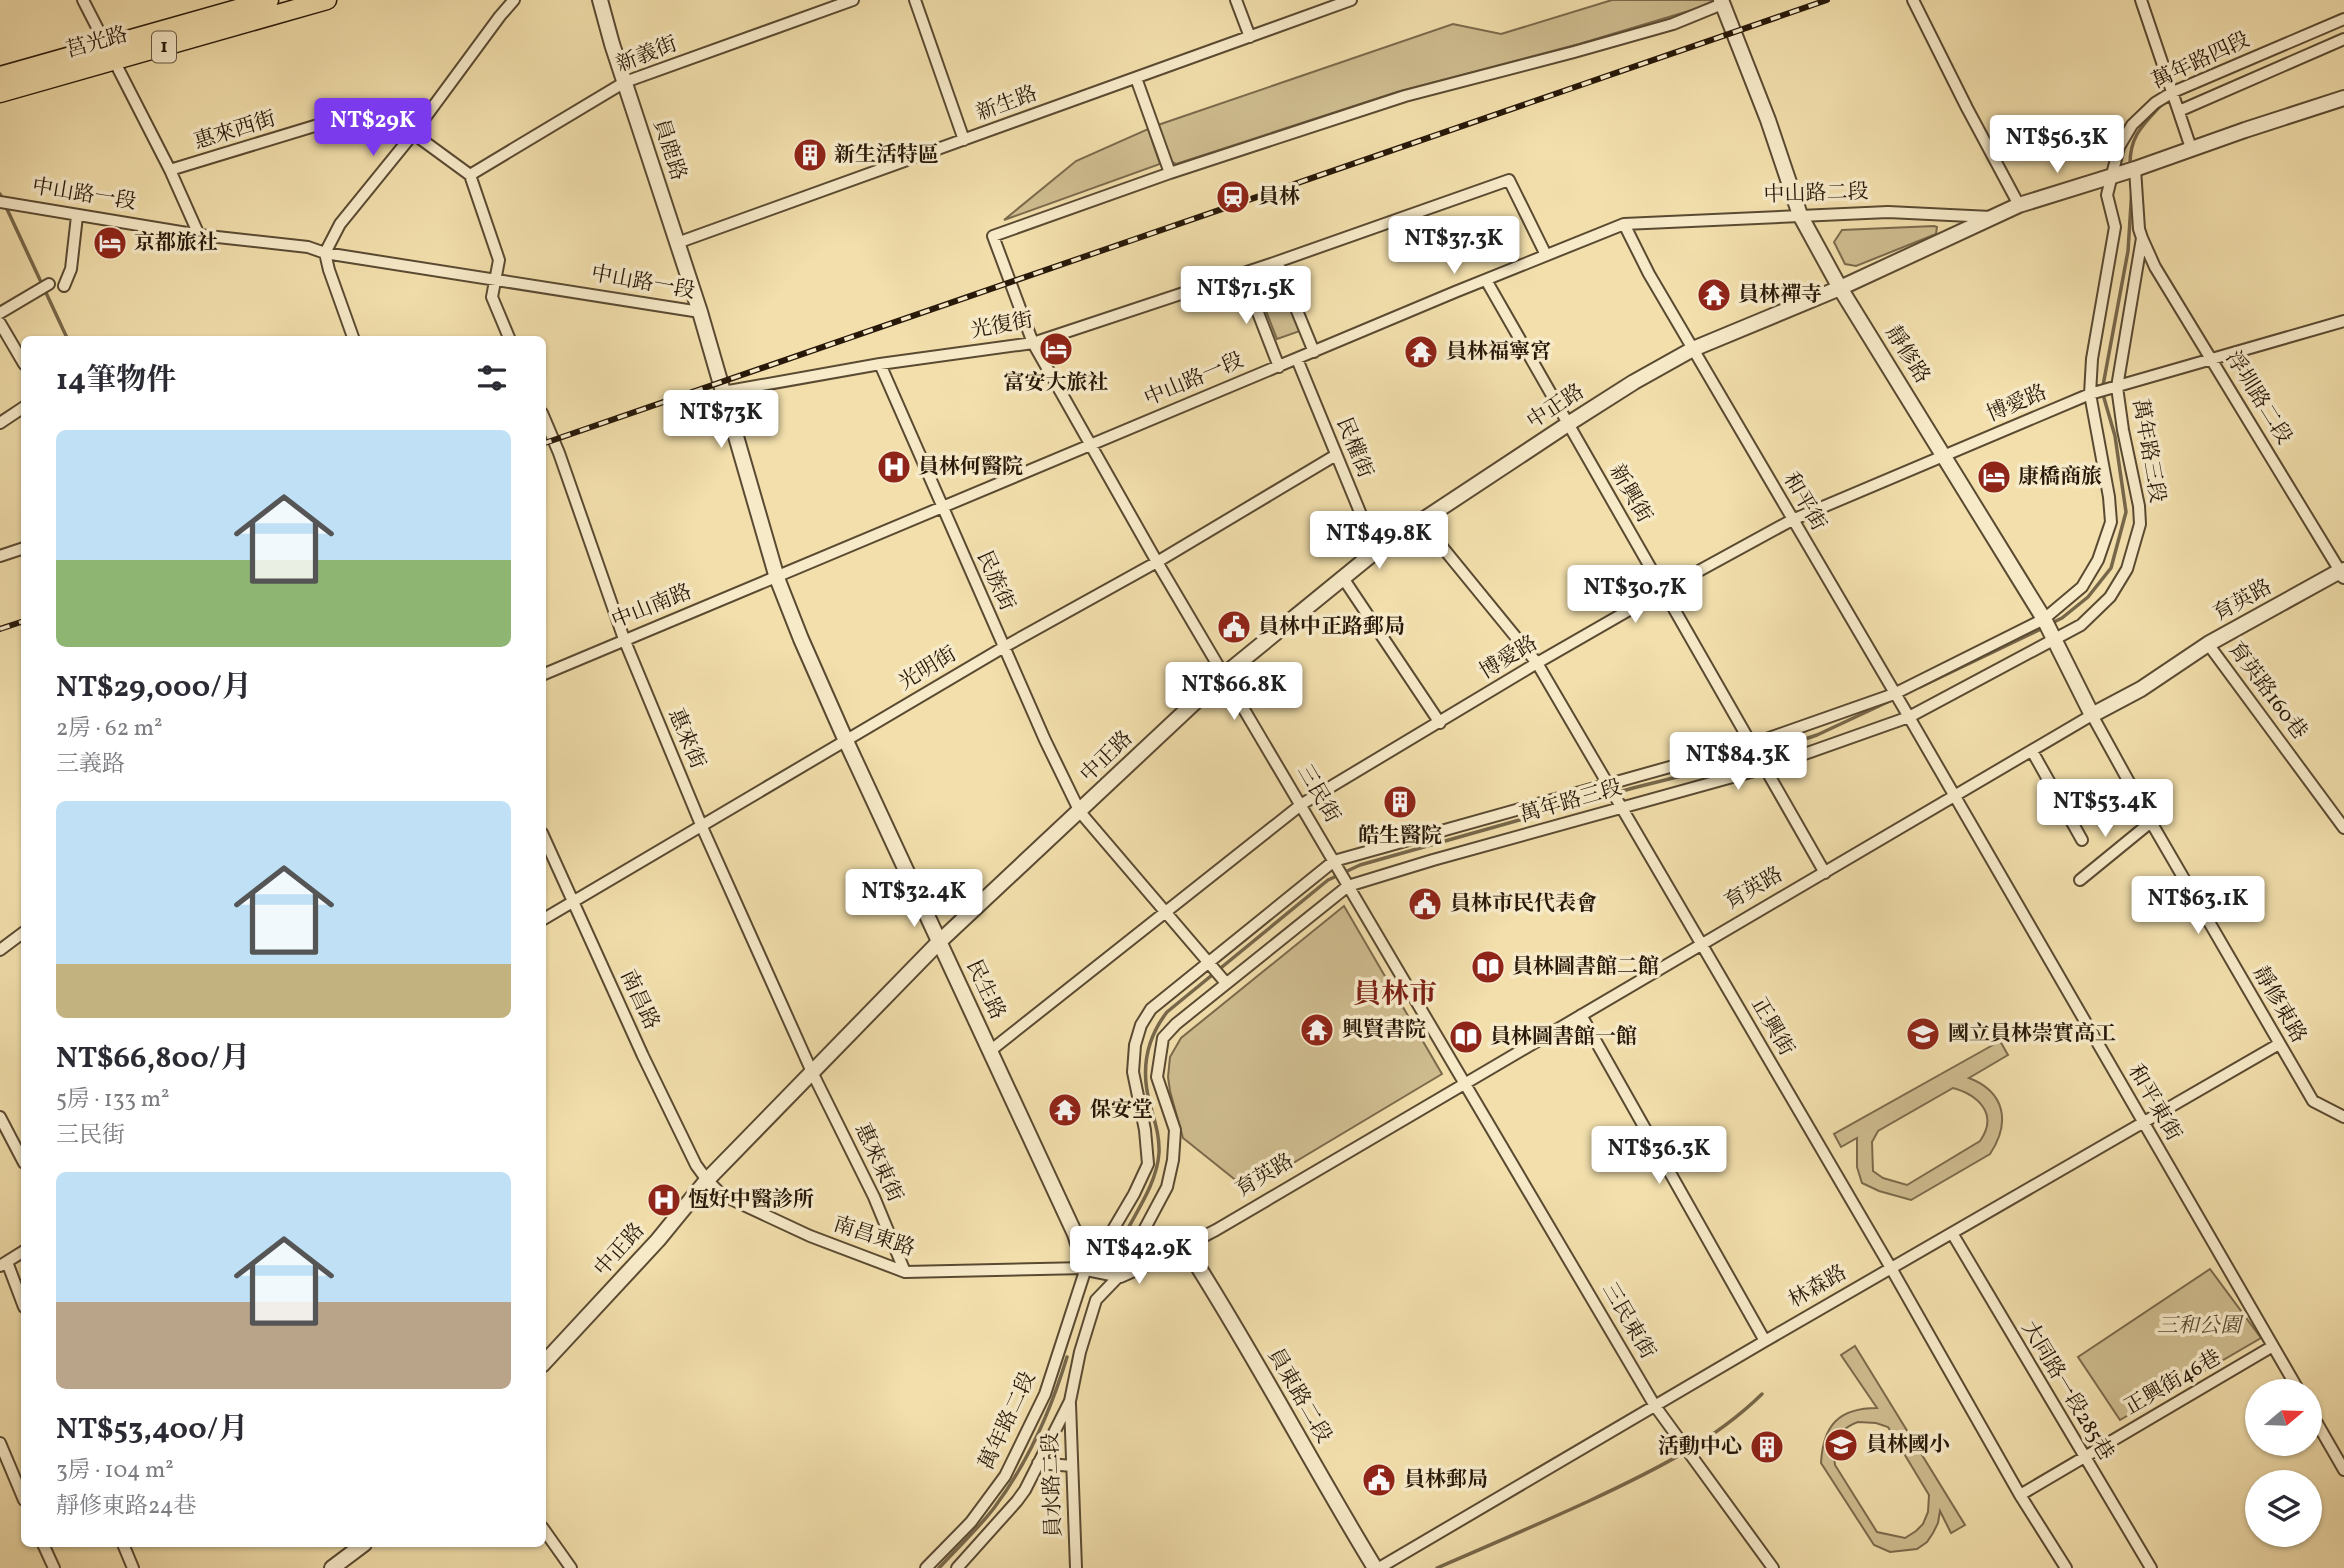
<!DOCTYPE html>
<html lang="zh-TW">
<meta charset="utf-8">
<style>
:root{--surface:#fff;--page:#f2f2f3;--text:#2b2b33;--muted:#7c7c81;--accent:#7c3aed}
body{margin:0;font-family:Vollkorn,"Noto Serif TC",serif;background:var(--page);color:var(--text);height:100vh;display:flex;flex-direction:column;font-size:26px;white-space:nowrap}
*{box-sizing:border-box;margin:0}
p{font-size:23px;color:var(--muted)}
.icon{flex:none;width:38px;height:38px;fill:none;stroke:currentColor;stroke-width:2;stroke-linecap:round;stroke-linejoin:round}
.map{position:relative;flex:1;overflow:hidden}
.panel{position:absolute;left:21px;top:336px;width:525px;height:1211px;display:flex;flex-direction:column;background:var(--surface);border-radius:10px;box-shadow:0 2px 5px #0004}
.panel>*{flex:none}
.needle{width:46px;rotate:71deg}
.controls{position:absolute;left:2245px;top:1379px;display:grid;gap:14px}
.controls a{display:grid;place-items:center;width:77px;height:77px;border-radius:50%;background:var(--surface);box-shadow:0 2px 5px #0004;font-size:35px}
.price{position:absolute;translate:-50% -60px;padding:0 16px;border-radius:7px;background:#fff;color:#222;font-size:23px;line-height:46px;filter:drop-shadow(0 2px 4px #0008)}
.price::after{content:'';position:absolute;left:50%;top:42px;width:21px;height:16px;margin-left:-10px;background:inherit;clip-path:polygon(0 0,100% 0,50% 100%)}
.price.selected{background:var(--accent);color:#fff}
ul{padding:0;list-style:none}
li{display:grid;align-content:center;gap:14px;height:371px;padding:0 35px}
li span{display:grid;place-items:center;height:217px;border-radius:10px;color:#555}
li>.icon{margin-inline-start:auto}
span .icon{width:126px;height:126px;fill:#fffc;stroke-width:1}
li b{font-size:30px}
h2{display:flex;justify-content:space-between;align-items:center;height:84px;padding:0 35px;font-size:30px}
.map>svg:first-child{display:block}
.green{fill:#cfbd90;stroke:#7b6a4c;stroke-width:2;fill-rule:evenodd}
.lines{fill:none;stroke-linecap:round;stroke-linejoin:round}
.stream{stroke:#77674a;stroke-width:3.5}
.minor-casing{stroke:#5a4a32;stroke-width:14}
.tertiary-casing{stroke:#5a4a32;stroke-width:18}
.primary-casing{stroke:#271809;stroke-width:21}
.minor{stroke:#f7eac9;stroke-width:10}
.tertiary{stroke:#f7eac9;stroke-width:14}
.primary{stroke:#f2dfac;stroke-width:18}
.rail-casing{stroke:#271809;stroke-width:6}
.rail{stroke:#f7eac9;stroke-width:3.5;stroke-dasharray:10;stroke-linecap:butt}
.labels{text-anchor:middle;dominant-baseline:central;stroke-width:7;stroke-linejoin:round;paint-order:stroke}
.shield{fill:#f7eac9;stroke:#655743;stroke-width:2}
.shield-label{font-size:19px;font-weight:bold;fill:#271809}
.street-label{font-size:21px;fill:#271809;stroke:#f7eac9}
.poi-label{font-size:21px;font-weight:bold;fill:#271809;stroke:#f7eac9;text-anchor:start}
.park-label{font-size:21px;font-style:italic;fill:#594a32;stroke:#f7eac9}
.district-label{font-size:28px;font-weight:bold;fill:#7a1f14;stroke:#f7eac9}
</style>
<div class="map">
<svg width="2344" height="1568" viewBox="0 0 2344 1568">
<rect width="100%" height="100%" fill="#f2dfac"/>
<filter id="stains"><feTurbulence type="fractalNoise" baseFrequency=".00286" numOctaves="4"/><feColorMatrix values="0 0 0 0 .2 0 0 0 0 .09 0 0 0 0 .02 0 0 0 .5 -.17"/></filter>
<radialGradient id="worn" r=".72"><stop offset=".6" stop-color="#630" stop-opacity="0"/><stop offset="1" stop-color="#630" stop-opacity=".3"/></radialGradient>
<path class="green" d="M1612 0H1711L1712 4 1579 44 1397 92 1176 164 1168 159 1158 125 1453 24 1501 34Z
M1148 129 1160 164 1004 220 1076 161Z
M1934 226 1937 227 1936 234 1856 266 1845 264 1834 242 1842 230Z
M1280 280 1300 331 1277 339 1257 288Z
M1344 906 1442 1074 1248 1190 1183 1138 1170 1091 1168 1077 1170 1057 1181 1038Z
M2000 1041 2008 1055 1969 1078C2005 1092 2011 1122 1990 1154L1911 1200 1879 1191 1862 1183 1857 1167V1138L1841 1147 1834 1134ZM1953 1088C1978 1095 1999 1114 1980 1141L1907 1185 1883 1178 1873 1171 1872 1142 1878 1131Z
M2210 1269 2261 1338 2120 1420 2078 1357Z
M1855 1346 1965 1525 1951 1533 1940 1511 1938 1523 1933 1533 1927 1542 1917 1549 1890 1552 1874 1545 1821 1463C1823 1425 1839 1408 1877 1408L1841 1355ZM1858 1422 1876 1423 1888 1427 1929 1495 1928 1512 1923 1524 1916 1531 1905 1538 1877 1532 1835 1465C1832 1445 1837 1429 1858 1422Z"/>
<g class="lines">
<path class="stream" d="M2130 167C2129 135 2144 124 2164 102
M0 194 68 340
M2052 623 2062 618 2088 597 2111 568 2126 512 2115 436 2102 391 2128 251 2132 188
M1920 687 2045 627
M1123 1238C1136 1212 1157 1183 1159 1153 1160 1134 1153 1117 1149 1100 1141 1068 1147 1038 1167 1012L1328 880 1360 865 1633 788 1737 762 1817 735 1894 699
M939 1568C957 1548 978 1529 994 1508 1027 1464 1051 1410 1067 1357
M1437 1568C1488 1546 1539 1524 1589 1501 1651 1472 1713 1442 1762 1394"/>
<defs>
<path id="minor" d="M83 0 170 170 199 235
M915 0 964 140
M1236 0 1250 37
M1913 0 1967 108 2019 205
M2141 0 2191 148
M1722 4 1673 24 1574 52 1405 96 1170 173 993 236 1033 343 1157 562 1655 1406 1773 1568
M1136 78 1170 173
M2179 111 2344 39
M170 170 377 107 470 175 499 260 492 297 510 340
M470 175 625 82 853 0
M0 202 199 235 308 247 325 253 700 312
M1624 224 1649 274 1909 717 2299 1391
M2142 238 2155 267 2340 571 2344 568
M677 243 1351 0
M1277 262 1314 352
M1243 274 1279 367
M1486 280 1825 873
M64 286 71 269 77 216
M0 313 49 284
M0 323 24 364
M354 340 329 270 325 253 340 224 413 134 500 16 514 0
M1297 359 1376 551
M880 364 1045 740 1080 812 1226 983
M723 392 880 364 1033 343 1271 264 1509 180 1546 255
M542 413 559 453 624 639 702 827 812 1072 874 1197 905 1272
M0 423 24 407
M1421 521 1537 663 1891 1268 2020 1495 2066 1568
M0 556 24 548
M1343 578 1440 723
M2208 644 2344 828
M542 675 1455 292 1624 224 1888 212 1991 217
M2032 751 2082 840
M542 833 643 1056 696 1165 707 1180 722 1195 810 1236 905 1272 1086 1268
M2080 880 2151 822
M542 920 1004 647 1157 562 1336 455
M0 950 24 932
M1581 1015 1765 1341
M990 1051 1302 804 1537 663 1664 590 1792 520 2090 394 2344 321
M0 1117 24 1163
M1952 1233 2151 1568
M1185 1246 1216 1230 2092 715 2151 822 2313 1101 2344 1117
M7 1262 24 1307
M0 1266 24 1251
M1070 1404 1076 1568
M2310 1411 2344 1470
M0 1443 24 1500
M1038 1463 1072 1466
M2020 1495 2273 1346
M542 1527 571 1568
M43 1544 54 1568
M123 1544 133 1568
M926 1568 971 1522 1005 1476 1045 1394 1086 1268 1111 1233 1134 1194 1148 1164 1145 1130 1133 1072 1135 1045 1141 1025 1151 1009 1334 861 1752 744 1894 694 2044 619 2082 587 2098 560 2111 522 2109 497 2090 394 2092 359 2115 227 2107 195 2119 147 2132 125 2155 103 2173 92 2344 19
M957 1568 1017 1501 1025 1490 1070 1401 1080 1352 1096 1300 1120 1275 1167 1187 1173 1160 1175 1130 1157 1077 1163 1038 1176 1024 1348 886 1433 860 1765 768 1909 717 2081 625 2110 597 2127 569 2140 524 2139 506 2123 430 2117 387 2142 238 2139 229 2135 169
M1379 1568 1765 1341 2279 1044"/>
<path id="tertiary" d="M600 0 612 44 700 312 777 578 801 639 846 741 1075 1234 1086 1268 1120 1275 1185 1246C1253 1351 1310 1462 1375 1568
M1721 0 1768 120 1800 215 1840 288 2044 619 2092 715 2141 689 2208 644 2340 571 2344 576
M542 1365 658 1240 707 1180 939 942 1224 675 1376 551 1568 424 1634 382 1693 349 1840 288 2019 205 2135 169 2245 130 2344 98
M332 1568 364 1544"/>
<path id="primary" d="M0 76 269 0
M0 93 327 0"/>
</defs>
<use href="#minor" class="minor-casing"/>
<use href="#tertiary" class="tertiary-casing"/>
<use href="#primary" class="primary-casing"/>
<use href="#minor" class="minor"/>
<use href="#tertiary" class="tertiary"/>
<use href="#primary" class="primary"/>
<defs>
<path id="rail" d="M542 444 1827 0
M0 629 24 621"/>
</defs>
<use href="#rail" class="rail-casing"/>
<use href="#rail" class="rail"/>
</g>
<defs>
<symbol id="building-disc" viewBox="-11 -11 22 22"><circle r="9.5" fill="#8f2418" stroke="#f7eac9"/><path d="M-4-6H4V6H1V3H-1V6H-4ZM-2.5-4.3h1.7v1.8h-1.7ZM.8-4.3h1.7v1.8H.8ZM-2.5-1h1.7V.8h-1.7ZM.8-1h1.7V.8H.8Z" fill="#fff"/></symbol>
<symbol id="station-disc" viewBox="-11 -11 22 22"><circle r="9.5" fill="#8f2418" stroke="#f7eac9"/><path d="M-3-6H3Q5-6 5-4V2Q5 4 3 4L4.5 6H3L1.5 4h-3L-3 6H-4.5L-3 4Q-5 4-5 2V-4Q-5-6-3-6ZM-3.5-4v3h7v-3ZM-3.5 1v1.5H-2V1ZM2 1v1.5H3.5V1Z" fill="#fff"/></symbol>
<symbol id="hotel-disc" viewBox="-11 -11 22 22"><circle r="9.5" fill="#8f2418" stroke="#f7eac9"/><path d="M-6-4.5h1.5V1H6V5H4.5V3h-9V5H-6ZM-4 0a1.8 1.8 0 1 1 3.6 0ZM.5 0V-2.5h3Q6-2.5 6 0Z" fill="#fff"/></symbol>
<symbol id="temple-disc" viewBox="-11 -11 22 22"><circle r="9.5" fill="#8f2418" stroke="#f7eac9"/><path d="M0-6L5-2H3V0L6.5 2.5H4V6H1.5V3h-3V6H-4V2.5H-6.5L-3 0V-2H-5Z" fill="#fff"/></symbol>
<symbol id="hospital-disc" viewBox="-11 -11 22 22"><circle r="9.5" fill="#8f2418" stroke="#f7eac9"/><path d="M-5-5h3v3.5h4V-5h3V5h-3V1.5h-4V5h-3Z" fill="#fff"/></symbol>
<symbol id="civic-disc" viewBox="-11 -11 22 22"><circle r="9.5" fill="#8f2418" stroke="#f7eac9"/><path d="M-.6-6.5H3V-4.5H.6V-3L4-1V1h2V6H-6V1h2V-1L-.6-3ZM-1.2 2.5V6h2.4V2.5Z" fill="#fff"/></symbol>
<symbol id="library-disc" viewBox="-11 -11 22 22"><circle r="9.5" fill="#8f2418" stroke="#f7eac9"/><path d="M-6-4Q-3-5.5-.7-3.5V5Q-3 3-6 4ZM6-4Q3-5.5 .7-3.5V5Q3 3 6 4Z" fill="#fff"/></symbol>
<symbol id="school-disc" viewBox="-11 -11 22 22"><circle r="9.5" fill="#8f2418" stroke="#f7eac9"/><path d="M0-5L7-2L0 1L-7-2ZM-4 1L0 2.5L4 1V4Q0 6-4 4Z" fill="#fff"/></symbol>
</defs>
<g fill-rule="evenodd">
<use href="#building-disc" x="791" y="136" width="38" height="38"/>
<use href="#station-disc" x="1214" y="178" width="38" height="38"/>
<use href="#hotel-disc" x="91" y="224" width="38" height="38"/>
<use href="#temple-disc" x="1695" y="276" width="38" height="38"/>
<use href="#hotel-disc" x="1037" y="330" width="38" height="38"/>
<use href="#temple-disc" x="1402" y="333" width="38" height="38"/>
<use href="#hospital-disc" x="875" y="448" width="38" height="38"/>
<use href="#hotel-disc" x="1975" y="458" width="38" height="38"/>
<use href="#civic-disc" x="1215" y="608" width="38" height="38"/>
<use href="#building-disc" x="1381" y="783" width="38" height="38"/>
<use href="#civic-disc" x="1406" y="885" width="38" height="38"/>
<use href="#library-disc" x="1469" y="948" width="38" height="38"/>
<use href="#temple-disc" x="1298" y="1011" width="38" height="38"/>
<use href="#school-disc" x="1904" y="1015" width="38" height="38"/>
<use href="#library-disc" x="1447" y="1018" width="38" height="38"/>
<use href="#temple-disc" x="1046" y="1091" width="38" height="38"/>
<use href="#hospital-disc" x="645" y="1181" width="38" height="38"/>
<use href="#school-disc" x="1822" y="1426" width="38" height="38"/>
<use href="#building-disc" x="1748" y="1428" width="38" height="38"/>
<use href="#civic-disc" x="1360" y="1461" width="38" height="38"/>
</g>
<g class="labels">
<rect class="shield" x="152" y="31.5" width="24" height="31" rx="5"/>
<g class="shield-label">
<text x="164" y="47">1</text>
</g>
<g class="street-label">
<text transform="translate(97 43) rotate(-16)">莒光路</text>
<text transform="translate(647 55) rotate(-21)">新義街</text>
<text transform="translate(2201 61) rotate(-25)">萬年路四段</text>
<text transform="translate(1007 104) rotate(-20)">新生路</text>
<text transform="translate(235 131) rotate(-17)">惠來西街</text>
<text transform="translate(669 150) rotate(72)">員鹿路</text>
<text transform="translate(1816 194) rotate(-2)">中山路二段</text>
<text transform="translate(84 195) rotate(9)">中山路一段</text>
<text transform="translate(643 283) rotate(10)">中山路一段</text>
<text transform="translate(1002 326) rotate(-10)">光復街</text>
<text transform="translate(1907 355) rotate(58)">靜修路</text>
<text transform="translate(1194 380) rotate(-23)">中山路一段</text>
<text transform="translate(2258 398) rotate(58)">浮圳路二段</text>
<text transform="translate(2017 404) rotate(-23)">博愛路</text>
<text transform="translate(1556 407) rotate(-33)">中正路</text>
<text transform="translate(1354 448) rotate(68)">民權街</text>
<text transform="translate(2148 451) rotate(80)">萬年路三段</text>
<text transform="translate(1630 494) rotate(60)">新興街</text>
<text transform="translate(1804 502) rotate(60)">和平街</text>
<text transform="translate(995 581) rotate(66)">民族街</text>
<text transform="translate(2243 601) rotate(-29)">育英路</text>
<text transform="translate(652 607) rotate(-22)">中山南路</text>
<text transform="translate(1509 658) rotate(-31)">博愛路</text>
<text transform="translate(928 669) rotate(-31)">光明街</text>
<text transform="translate(2267 691) rotate(53)">育英路160巷</text>
<text transform="translate(686 739) rotate(67)">惠來街</text>
<text transform="translate(1107 757) rotate(-44)">中正路</text>
<text transform="translate(1318 794) rotate(60)">三民街</text>
<text transform="translate(1571 802) rotate(-16)">萬年路三段</text>
<text transform="translate(1754 889) rotate(-30)">育英路</text>
<text transform="translate(985 990) rotate(65)">民生路</text>
<text transform="translate(639 1000) rotate(65)">南昌路</text>
<text transform="translate(2279 1005) rotate(60)">靜修東路</text>
<text transform="translate(1772 1027) rotate(60)">正興街</text>
<text transform="translate(2154 1103) rotate(60)">和平東街</text>
<text transform="translate(878 1163) rotate(65)">惠來東街</text>
<text transform="translate(1265 1176) rotate(-31)">育英路</text>
<text transform="translate(874 1237) rotate(18)">南昌東路</text>
<text transform="translate(620 1250) rotate(-48)">中正路</text>
<text transform="translate(1818 1287) rotate(-30)">林森路</text>
<text transform="translate(1628 1321) rotate(60)">三民東街</text>
<text transform="translate(2173 1383) rotate(-30)">正興街46巷</text>
<text transform="translate(2067 1391) rotate(59)">大同路一段285巷</text>
<text transform="translate(1299 1396) rotate(60)">員東路二段</text>
<text transform="translate(1008 1421) rotate(-65)">萬年路二段</text>
<text transform="translate(1053 1485) rotate(-92)">員水路二段</text>
</g>
<g class="poi-label">
<text x="834" y="155">新生活特區</text>
<text x="1258" y="197">員林</text>
<text x="134" y="243">京都旅社</text>
<text x="1738" y="295">員林禪寺</text>
<text x="1446" y="352">員林福寧宮</text>
<text x="1056" y="383" text-anchor="middle">富安大旅社</text>
<text x="918" y="467">員林何醫院</text>
<text x="2018" y="477">康橋商旅</text>
<text x="1258" y="627">員林中正路郵局</text>
<text x="1400" y="836" text-anchor="middle">皓生醫院</text>
<text x="1450" y="904">員林市民代表會</text>
<text x="1512" y="967">員林圖書館二館</text>
<text x="1342" y="1030">興賢書院</text>
<text x="1948" y="1034">國立員林崇實高工</text>
<text x="1490" y="1037">員林圖書館一館</text>
<text x="1090" y="1110">保安堂</text>
<text x="688" y="1200">恆好中醫診所</text>
<text x="1866" y="1445">員林國小</text>
<text x="1742" y="1447" text-anchor="end">活動中心</text>
<text x="1404" y="1480">員林郵局</text>
</g>
<g class="park-label">
<text x="2199" y="1326">三和公園</text>
</g>
<g class="district-label">
<text x="1395" y="995">員林市</text>
</g>
</g>
<rect width="100%" height="100%" filter="url(#stains)"/>
<rect width="100%" height="100%" fill="url(#worn)"/>
</svg>
<div class="controls">
<a><svg class="needle" viewBox="-14 -14 28 28"><path d="M0-13l5 13h-10z" fill="#e53935"/><path d="M0 13l5-13h-10z" fill="#7c7c81"/></svg></a>
<a><svg class="icon" aria-label="layers" viewBox="0 0 24 24"><path d="M12 4l9 5-9 5-9-5zM3 14l9 5 9-5"/></svg></a>
</div>
<b class="price selected" style="left:373px;top:158px">NT$29K</b>
<b class="price" style="left:2057px;top:175px">NT$56.3K</b>
<b class="price" style="left:1454px;top:276px">NT$37.3K</b>
<b class="price" style="left:1246px;top:326px">NT$71.5K</b>
<b class="price" style="left:721px;top:450px">NT$73K</b>
<b class="price" style="left:1379px;top:571px">NT$49.8K</b>
<b class="price" style="left:1635px;top:625px">NT$30.7K</b>
<b class="price" style="left:1234px;top:722px">NT$66.8K</b>
<b class="price" style="left:1738px;top:792px">NT$84.3K</b>
<b class="price" style="left:2105px;top:839px">NT$53.4K</b>
<b class="price" style="left:914px;top:929px">NT$32.4K</b>
<b class="price" style="left:2198px;top:936px">NT$63.1K</b>
<b class="price" style="left:1659px;top:1186px">NT$36.3K</b>
<b class="price" style="left:1139px;top:1286px">NT$42.9K</b>
<section class="panel">
<h2>14筆物件<svg class="icon" aria-label="filters" viewBox="0 0 24 24"><path d="M4 7h16M4 17h16"/><circle cx="9" cy="7" r="2"/><circle cx="15" cy="17" r="2"/></svg></h2>
<ul>
<li><span style="background:linear-gradient(#bfe0f5 60%,#8fb573 0)"><svg class="icon" aria-label="home" viewBox="0 0 24 24"><path d="M3 11l9-7 9 7M6 9v11h12V9"/></svg></span><div><b>NT$29,000/月</b><p>2房 · 62 m²</p><p>三義路</p></div></li>
<li><span style="background:linear-gradient(#bfe0f5 75%,#c2b280 0)"><svg class="icon" aria-label="home" viewBox="0 0 24 24"><path d="M3 11l9-7 9 7M6 9v11h12V9"/></svg></span><div><b>NT$66,800/月</b><p>5房 · 133 m²</p><p>三民街</p></div></li>
<li><span style="background:linear-gradient(#bfe0f5 60%,#b9a48a 0)"><svg class="icon" aria-label="home" viewBox="0 0 24 24"><path d="M3 11l9-7 9 7M6 9v11h12V9"/></svg></span><div><b>NT$53,400/月</b><p>3房 · 104 m²</p><p>靜修東路24巷</p></div></li>
</ul>
</section>
</div>
